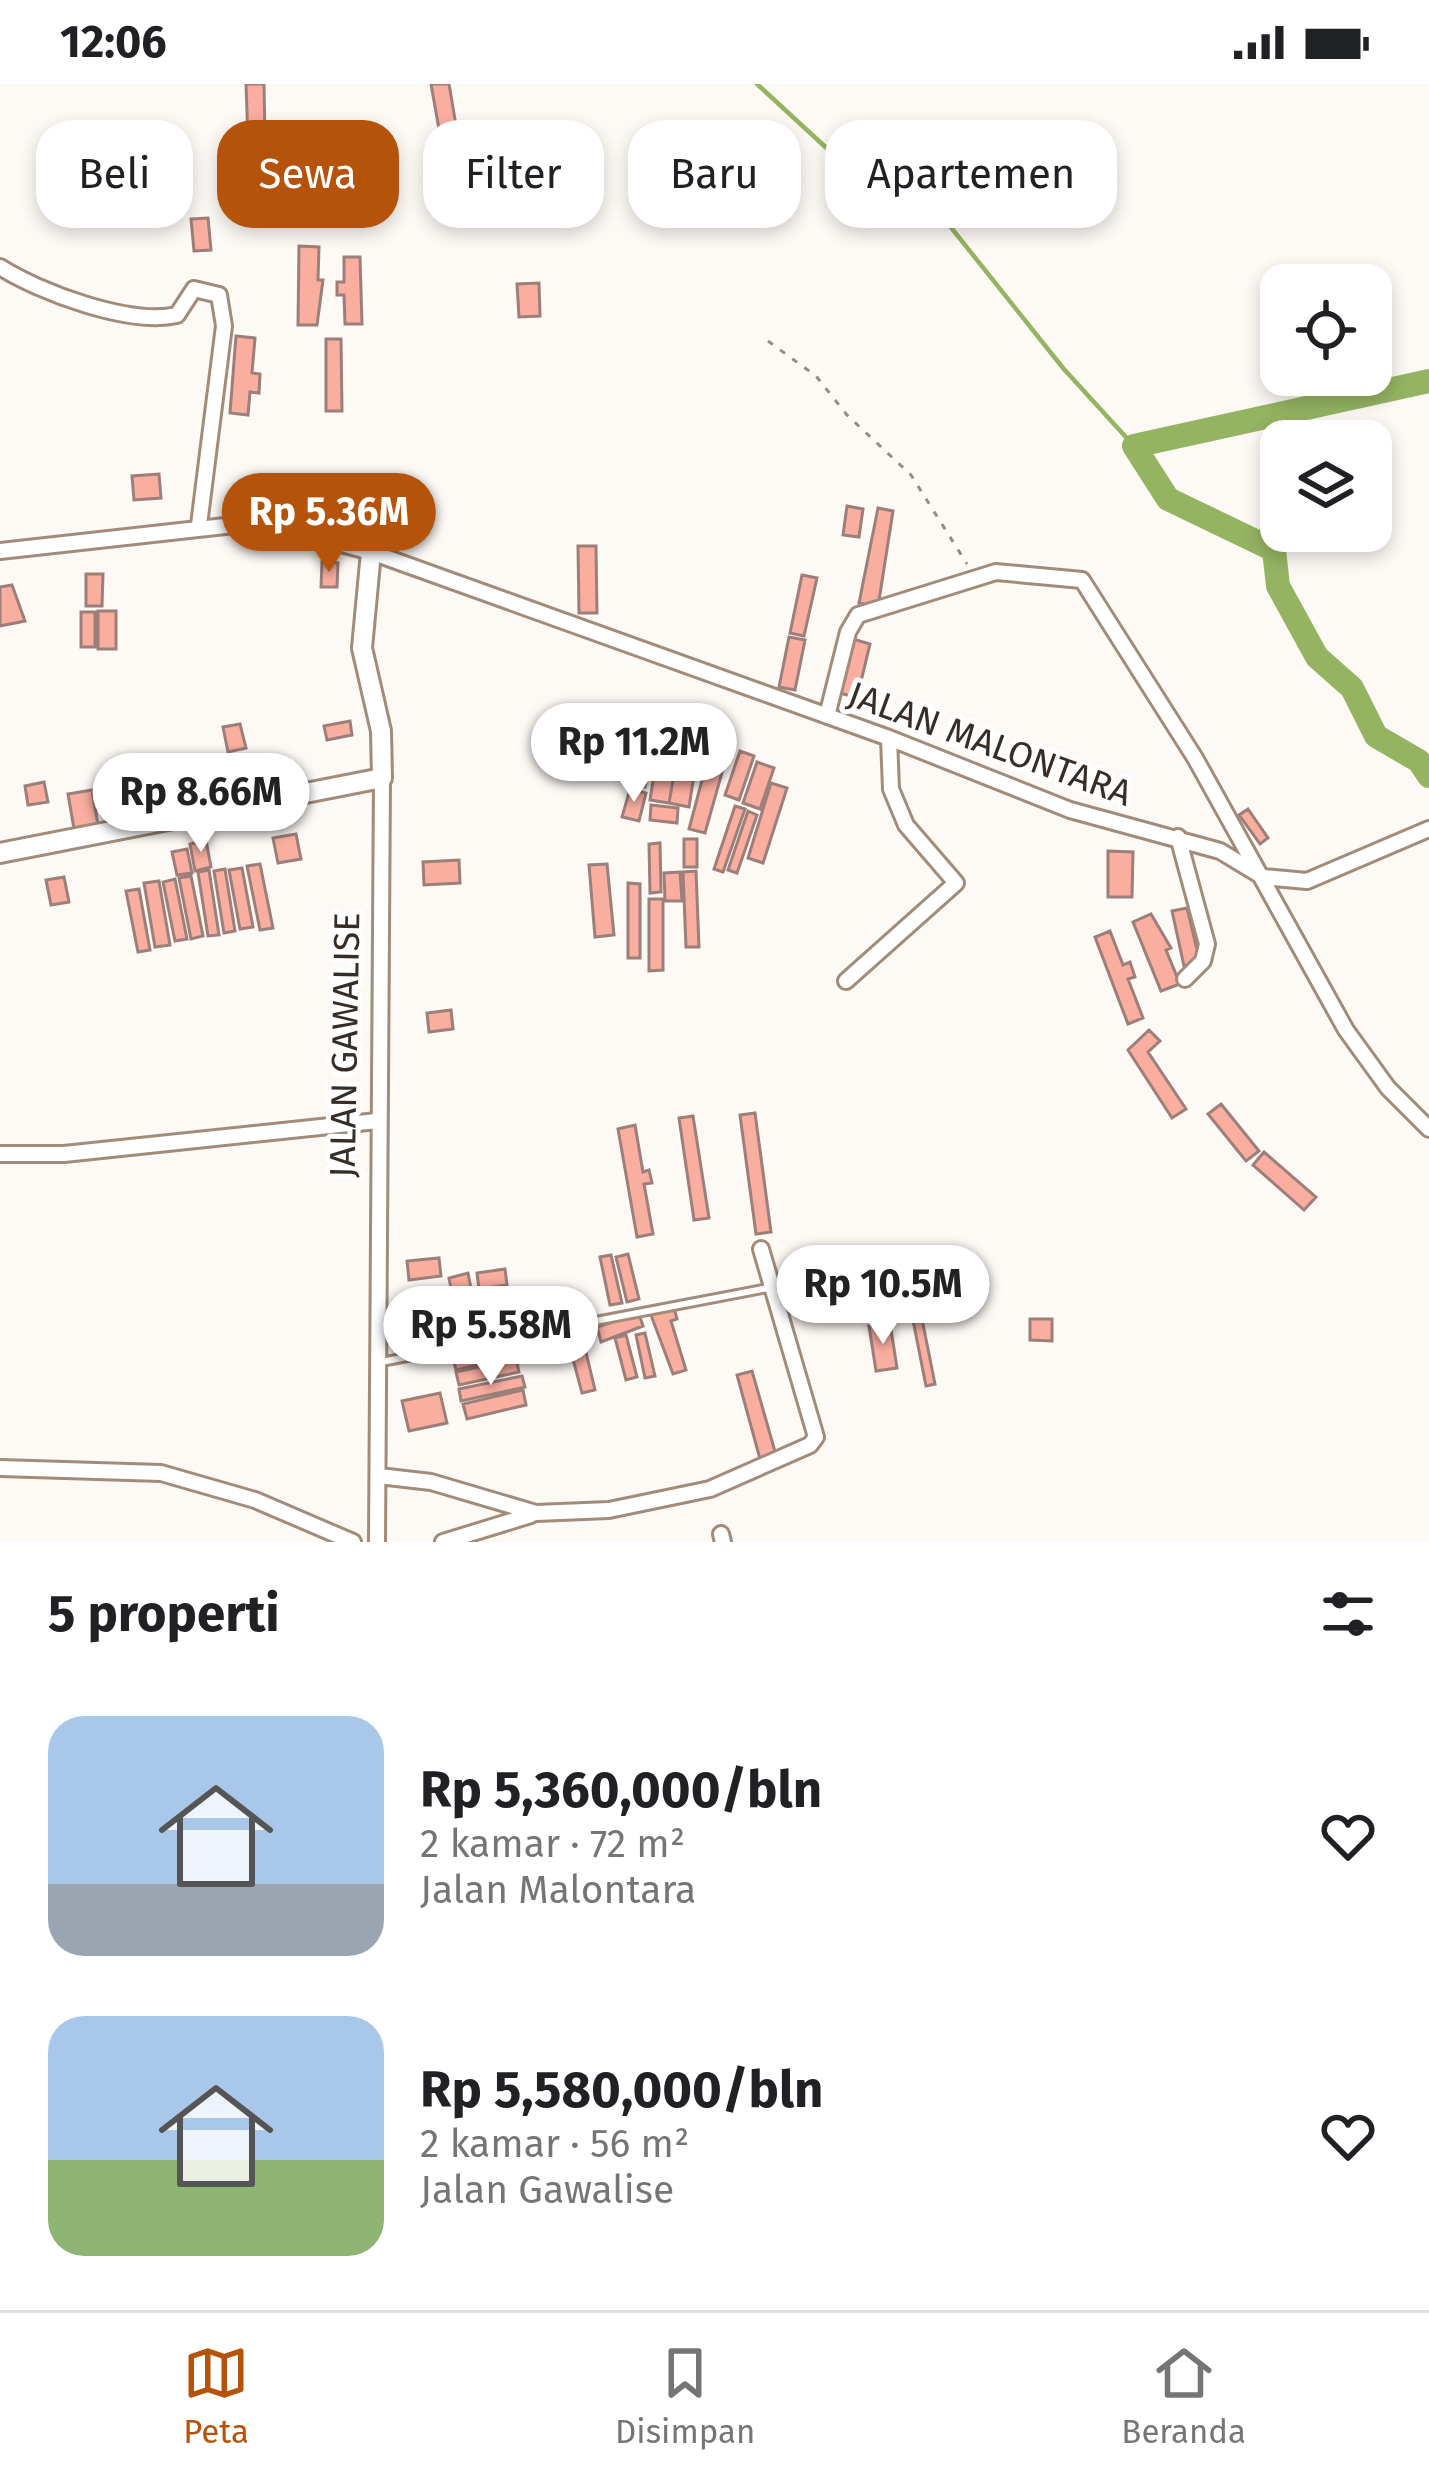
<!DOCTYPE html>
<html lang="id">
<meta charset="utf-8">
<style>
:root{--surface:#fff;--page:#f2f2f2;--text:#202124;--muted:#757577;--line:#e0e0e0;--accent:#b45309}
body{margin:0;font-family:"Fira Sans",sans-serif;background:var(--page);color:var(--text);height:100vh;display:flex;flex-direction:column;font-size:45px;white-space:nowrap}
*{box-sizing:border-box;margin:0}
p{font-size:39px;color:var(--muted)}
.icon{flex:none;width:66px;height:66px;fill:none;stroke:currentColor;stroke-width:2;stroke-linecap:round;stroke-linejoin:round}
.map{position:relative;height:1458px;overflow:hidden}
.drawer{display:flex;flex-direction:column;background:var(--surface);flex:1}
.drawer>*{flex:none}
.guide{position:absolute;left:36px;top:36px;width:1359px;height:108px;display:flex;gap:24px}
.controls{position:absolute;left:1260px;top:180px;display:grid;gap:24px}
.controls a{display:grid;place-items:center;width:132px;height:132px;border-radius:24px;background:var(--surface);box-shadow:0 6px 18px #0003;font-size:60px}
.price{position:absolute;translate:-50% -102px;padding:0 27px;border-radius:42px;background:#fff;color:#222;font-size:39px;line-height:78px;filter:drop-shadow(0 3px 6px #0008)}
.price::after{content:'';position:absolute;left:50%;top:72px;width:36px;height:27px;margin-left:-18px;background:inherit;clip-path:polygon(0 0,100% 0,50% 100%)}
.price.on{background:var(--accent);color:#fff}
ul{padding:0;list-style:none}
li{display:flex;align-items:center;gap:36px;height:300px;padding:0 48px}
li span{display:grid;place-items:center;flex:none;width:336px;height:240px;border-radius:36px;color:#555}
li>.icon{margin-inline-start:auto}
span .icon{width:144px;height:144px;fill:#fffc;stroke-width:1}
li b{font-size:51px}
h2{display:flex;justify-content:space-between;align-items:center;height:144px;padding:0 48px;font-size:51px}
.pill{padding:0 42px;border-radius:36px;background:var(--surface);box-shadow:0 6px 18px #0003;font-size:42px;line-height:108px}
.pill.on{background:var(--accent);color:#fff}
.status{display:flex;justify-content:space-between;align-items:center;height:84px;padding:0 60px;background:var(--surface);direction:ltr}
.status svg{height:33px;fill:currentColor}
.tabs{display:flex;justify-content:space-around;align-items:center;height:168px;border-top:3px solid var(--line);background:var(--surface);font-size:33px;color:var(--muted)}
.tabs a{display:grid;justify-items:center;gap:6px}
.tabs .on{color:var(--accent)}
.map>svg:first-child{display:block}
.lines{fill:none;stroke-linecap:round;stroke-linejoin:round}
.stream{stroke:#94b462;stroke-width:4.5}
.river{stroke:#94b462;stroke-width:24}
.building{fill:#f9aea0;stroke:#9d7f7a;stroke-width:3}
.lane-casing{stroke:#a28c79;stroke-width:12}
.street-casing{stroke:#a28c79;stroke-width:20}
.secondary-casing{stroke:#a28c79;stroke-width:24}
.path{stroke:#948d88;stroke-width:3;stroke-dasharray:6 9;stroke-linecap:butt}
.lane{stroke:#fff;stroke-width:6}
.street{stroke:#fff;stroke-width:14}
.secondary{stroke:#fff;stroke-width:18}
.labels{text-anchor:middle;dominant-baseline:central;stroke-width:10;stroke-linejoin:round;paint-order:stroke}
.street-label{font-size:36px;fill:#362d26;stroke:#fff}
</style>
<div class="status"><b>12:06</b><svg viewBox="0 0 49 12"><path d="M0 12V9h3v3zM5 12V6h3v6zM10 12V3h3v9zM15 12V0h3v12zM26 1h20v11H26zM47 4h2v5h-2z"/></svg></div>
<div class="map">
<svg width="1429" height="1458" viewBox="0 0 1429 1458">
<rect width="100%" height="100%" fill="#fdf9f5"/>
<g class="lines">
<path class="stream" d="M757 0 833 70 926 112 1063 284 1134 362"/>
<path class="river" d="M1429 297 1134 362 1168 415 1274 466 1278 502 1317 573 1352 604 1376 652 1419 677 1429 692"/>
</g>
<path class="building" d="M246 0H264L265 56 248 57Z
M431 0H449L459 59 442 62Z
M289 58 307 59 303 120 285 119Z
M313 58 332 60 326 132 307 131Z
M165 80 184 81 181 119 163 118Z
M208 134 211 166 194 167 191 135Z
M299 162 319 163 318 196H323L317 241H298Z
M344 173H360L362 240H345L344 211H337V198H344Z
M539 199 540 232 519 233 517 200Z
M236 252 255 254 252 289 260 290 259 309 250 308 248 331 230 329Z
M326 255H341L342 327H326Z
M159 390 161 414 134 416 132 392Z
M847 422 863 425 859 453 843 451Z
M878 424 893 427 878 523 859 519Z
M578 462H596L597 529H579Z
M322 478 338 479 337 503H321Z
M86 490H103L102 522H86Z
M802 491 817 494 804 552 790 549Z
M12 501 25 537 0 542V503Z
M98 527H116V565H98Z
M81 528H95V563H81Z
M789 553 805 556 795 606 779 603Z
M853 555 870 560 857 614 840 609Z
M350 637 352 651 327 656 324 642Z
M240 640 246 664 228 668 223 643Z
M639 643 658 648 645 703 626 699Z
M660 653 680 656 669 719 650 716Z
M713 655 730 660 705 749 689 745Z
M680 656 699 660 689 723 669 719Z
M740 667 754 672 739 716 725 711Z
M757 678 774 684 760 725 743 719Z
M118 695 125 734 107 738 100 698Z
M44 698 48 718 28 721 25 702Z
M771 699 787 704 763 779 748 774Z
M630 705 646 709 639 737 622 733Z
M92 706 98 741 74 745 68 710Z
M651 721 678 724 677 739 650 736Z
M735 722 745 725 723 788 714 785Z
M1248 725 1268 754 1260 760 1239 731Z
M748 727 757 731 737 789 728 786Z
M296 750 301 775 278 779 273 754Z
M684 755H697V783H684Z
M206 756 211 783 195 787 190 760Z
M660 759 661 808 650 809 649 760Z
M187 765 192 789 177 791 172 768Z
M1108 767 1133 768 1132 813H1108Z
M459 776 460 799 424 801 423 778Z
M260 780 273 844 260 846 247 782Z
M607 780 614 851 595 853 589 781Z
M242 784 253 843 240 845 229 786Z
M225 785 235 847 224 849 214 787Z
M209 786 219 851 208 852 198 788Z
M696 787 699 863H686L683 788Z
M680 788 682 817H665L664 789Z
M191 792 203 852 191 855 179 794Z
M64 793 69 818 51 821 46 796Z
M175 795 187 855 175 857 163 798Z
M159 797 170 861 155 863 144 799Z
M628 799 640 800V874H628Z
M139 805 150 866 138 868 126 807Z
M649 815H663V886L649 887Z
M1187 824 1200 878 1184 882 1172 827Z
M1151 830 1171 864 1166 866 1180 900 1161 907 1133 838Z
M1110 847 1123 881 1130 878 1135 893 1128 895 1143 934 1128 940 1095 853Z
M451 926 453 945 429 948 427 929Z
M1149 946 1160 957 1148 968 1186 1025 1172 1034 1128 966Z
M1221 1020 1259 1067 1246 1077 1208 1030Z
M755 1029 771 1148 756 1150 740 1031Z
M693 1032 709 1134 694 1136 679 1034Z
M635 1041 643 1088 649 1086 652 1099 644 1100 653 1150 637 1153 618 1045Z
M1264 1068 1316 1113 1304 1126 1253 1081Z
M628 1170 639 1215 627 1218 616 1173Z
M611 1171 622 1219 610 1221 600 1173Z
M439 1174 441 1192 409 1196 407 1177Z
M505 1185 507 1201 479 1205 477 1189Z
M468 1189 475 1225 456 1229 449 1194Z
M506 1209 510 1228 483 1233 479 1213Z
M919 1220 935 1300 926 1302 910 1221Z
M674 1224 677 1235 671 1237 686 1286 673 1290 651 1231Z
M639 1230 643 1242 601 1258 597 1243Z
M419 1234 425 1262 406 1266 400 1238Z
M1030 1235H1052V1257L1030 1256Z
M890 1239 897 1284 876 1287 869 1242Z
M645 1249 655 1292 645 1294 636 1251Z
M626 1251 637 1293 626 1296 615 1254Z
M584 1260 595 1306 582 1309 570 1264Z
M514 1261 517 1272 456 1286 453 1274Z
M516 1275 519 1288 459 1301 456 1288Z
M752 1287 776 1371 760 1375 737 1291Z
M522 1292 525 1303 461 1317 459 1305Z
M523 1306 526 1321 467 1335 463 1320Z
M440 1309 447 1339 409 1347 402 1317Z"/>
<g class="lines">
<defs>
<path id="lane" d="M381 1278 768 1204"/>
<path id="street" d="M0 183C39 208 130 242 177 231L194 205 219 211 224 242 199 441
M0 467 234 441 301 449 371 468 889 654 1070 726 1220 767 1263 793 1307 797 1429 745
M827 632 848 548 858 531 996 488 1082 496 1195 674 1346 946 1388 1004 1429 1045
M1178 753 1207 860 1203 877 1185 895
M846 897 956 799 906 741 891 705 889 654
M0 1070H64L377 1037
M0 1384 161 1389 255 1416 353 1458
M379 1392 431 1398 536 1429 609 1426 710 1405 810 1361 816 1353 761 1165
M721 1450 723 1458
M377 1458 382 694
M443 1458 531 1431"/>
<path id="secondary" d="M0 769 382 694 381 647 362 564 371 468"/>
</defs>
<use href="#lane" class="lane-casing"/>
<use href="#street" class="street-casing"/>
<use href="#secondary" class="secondary-casing"/>
<path class="path" d="M768 257 816 292 847 331 911 391 967 480"/>
<use href="#lane" class="lane"/>
<use href="#street" class="street"/>
<use href="#secondary" class="secondary"/>
</g>
<g class="labels">
<g class="street-label">
<text transform="translate(990 660) rotate(20)">JALAN MALONTARA</text>
<text transform="translate(345 961) rotate(-89)">JALAN GAWALISE</text>
</g>
</g>
</svg>
<div class="controls">
<a><svg class="icon" aria-label="locate" viewBox="0 0 24 24"><circle cx="12" cy="12" r="6"/><path d="M12 2v4M12 18v4M2 12h4M18 12h4"/></svg></a>
<a><svg class="icon" aria-label="layers" viewBox="0 0 24 24"><path d="M12 4l9 5-9 5-9-5zM3 14l9 5 9-5"/></svg></a>
</div>
<b class="price on" style="left:329px;top:491px">Rp 5.36M</b>
<b class="price" style="left:634px;top:721px">Rp 11.2M</b>
<b class="price" style="left:201px;top:771px">Rp 8.66M</b>
<b class="price" style="left:883px;top:1263px">Rp 10.5M</b>
<b class="price" style="left:491px;top:1304px">Rp 5.58M</b>
<div class="guide">
<a class="pill">Beli</a>
<a class="pill on">Sewa</a>
<a class="pill">Filter</a>
<a class="pill">Baru</a>
<a class="pill">Apartemen</a>
</div>
</div>
<section class="drawer">
<h2>5 properti<svg class="icon" aria-label="filters" viewBox="0 0 24 24"><path d="M4 7h16M4 17h16"/><circle cx="9" cy="7" r="2"/><circle cx="15" cy="17" r="2"/></svg></h2>
<ul>
<li><span style="background:linear-gradient(#a9c7e8 70%,#9aa5b1 0)"><svg class="icon" aria-label="home" viewBox="0 0 24 24"><path d="M3 11l9-7 9 7M6 9v11h12V9"/></svg></span><div><b>Rp 5,360,000/bln</b><p>2 kamar · 72 m²</p><p>Jalan Malontara</p></div><svg class="icon" aria-label="heart" viewBox="0 0 24 24"><path d="M12 20l-8-8c-3-5 5-10 8-4 3-6 11-1 8 4z"/></svg></li>
<li><span style="background:linear-gradient(#a9c7e8 60%,#8fb573 0)"><svg class="icon" aria-label="home" viewBox="0 0 24 24"><path d="M3 11l9-7 9 7M6 9v11h12V9"/></svg></span><div><b>Rp 5,580,000/bln</b><p>2 kamar · 56 m²</p><p>Jalan Gawalise</p></div><svg class="icon" aria-label="heart" viewBox="0 0 24 24"><path d="M12 20l-8-8c-3-5 5-10 8-4 3-6 11-1 8 4z"/></svg></li>
</ul>
</section>
<nav class="tabs">
<a class="on"><svg class="icon" aria-label="map" viewBox="0 0 24 24"><path d="M3 6l6-2 6 2 6-2v14l-6 2-6-2-6 2zM9 4v14M15 6v14"/></svg>Peta</a>
<a><svg class="icon" aria-label="saved" viewBox="0 0 24 24"><path d="M7 4h10v16l-5-4-5 4z"/></svg>Disimpan</a>
<a><svg class="icon" aria-label="home" viewBox="0 0 24 24"><path d="M3 11l9-7 9 7M6 9v11h12V9"/></svg>Beranda</a>
</nav>
